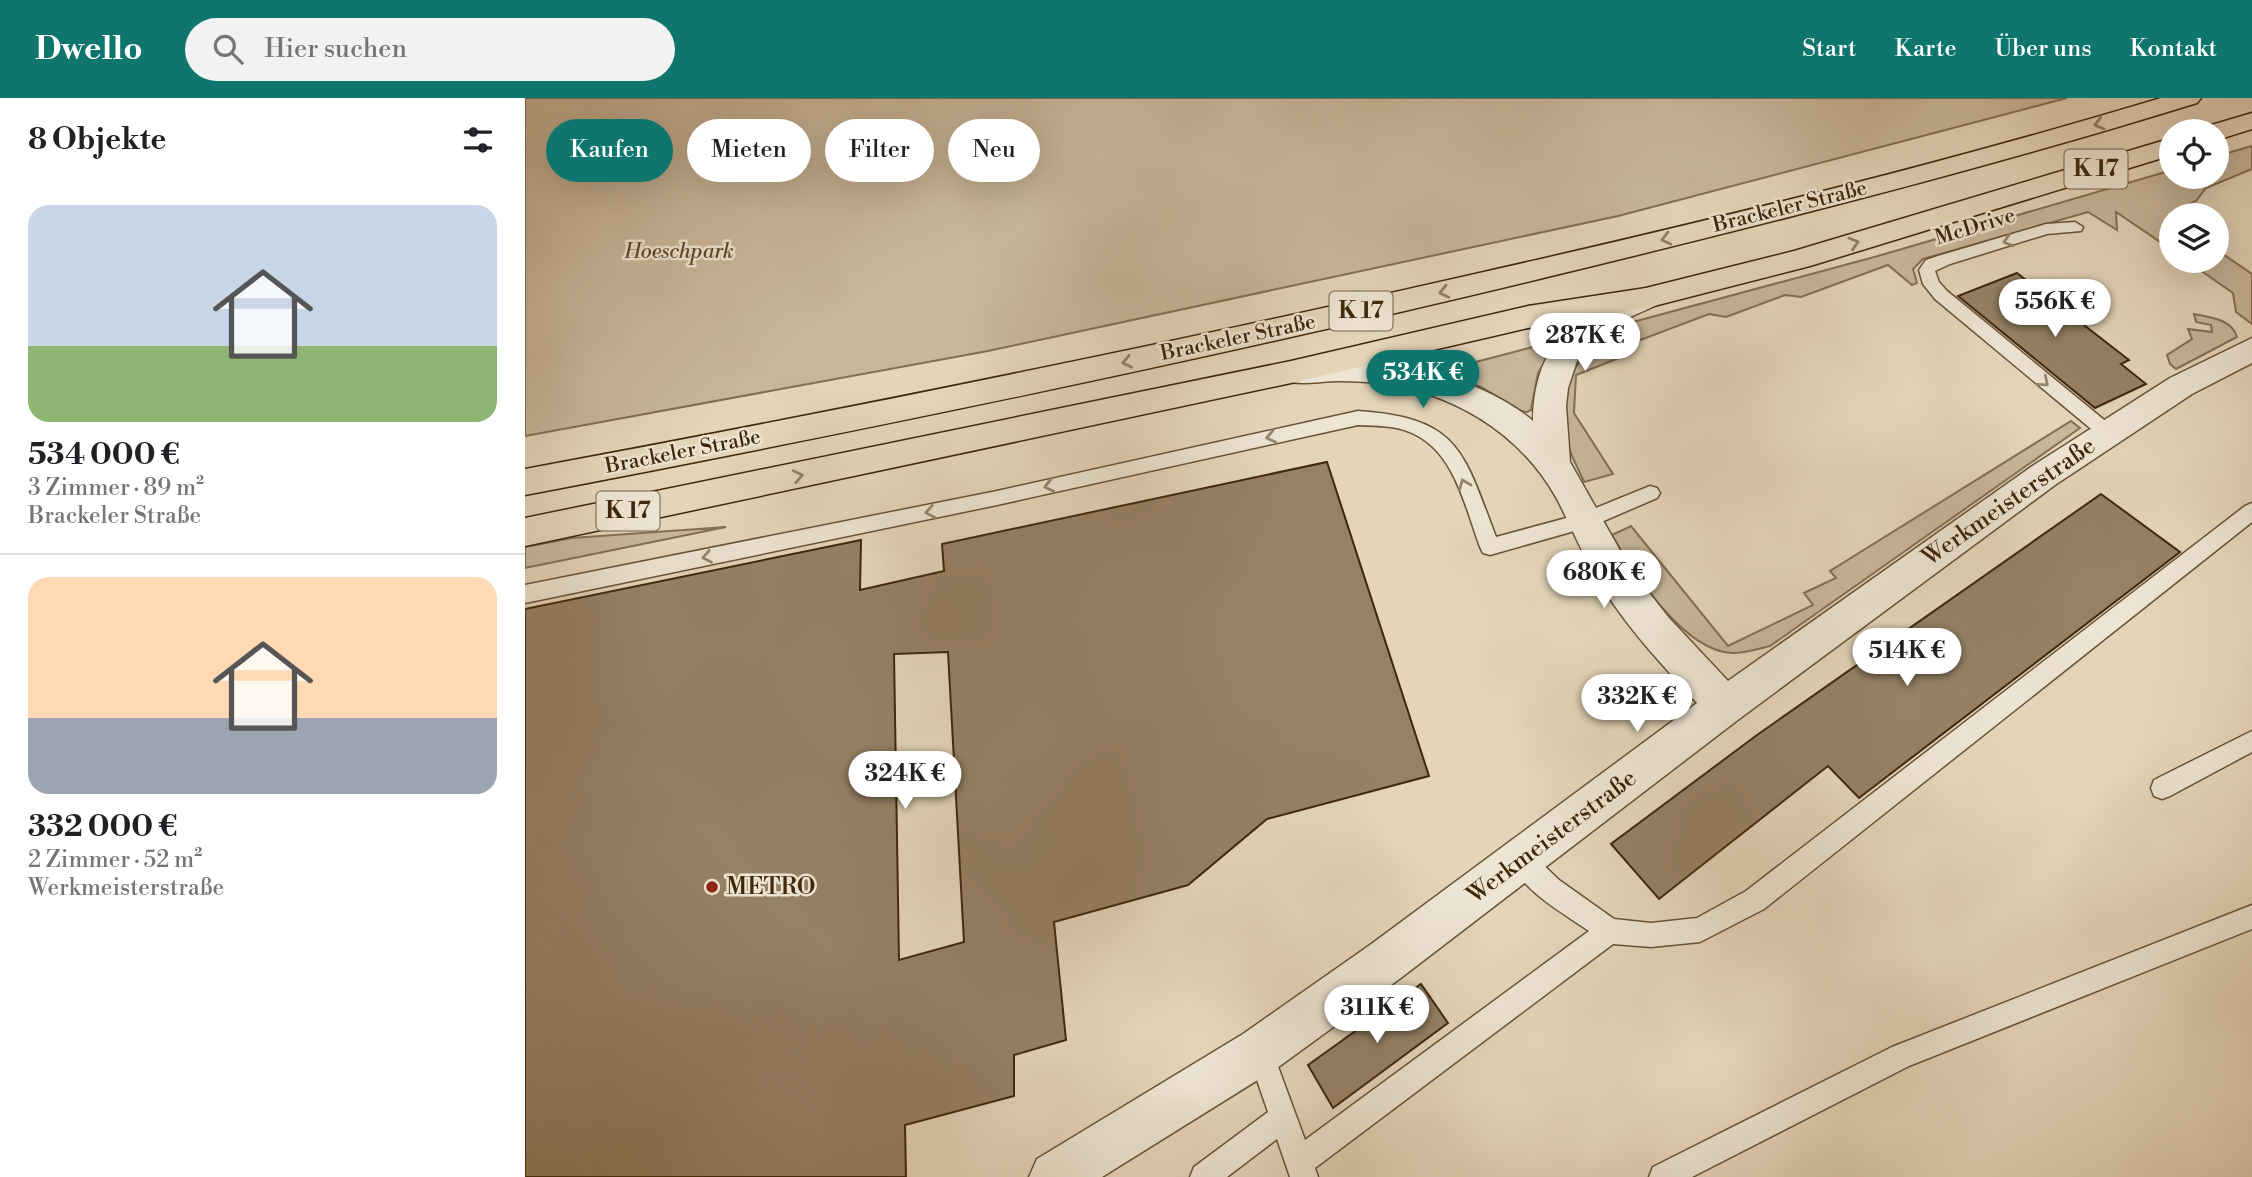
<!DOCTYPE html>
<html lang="de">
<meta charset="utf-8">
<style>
:root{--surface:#fff;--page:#f2f2f2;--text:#202124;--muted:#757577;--line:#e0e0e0;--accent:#0f766e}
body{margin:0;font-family:"Libre Bodoni",serif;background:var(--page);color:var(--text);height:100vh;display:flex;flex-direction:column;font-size:26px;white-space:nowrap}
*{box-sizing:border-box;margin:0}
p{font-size:23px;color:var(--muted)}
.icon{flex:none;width:38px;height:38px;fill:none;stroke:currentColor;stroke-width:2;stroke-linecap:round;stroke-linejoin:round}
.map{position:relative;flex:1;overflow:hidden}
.panel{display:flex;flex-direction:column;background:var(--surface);width:525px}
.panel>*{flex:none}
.banner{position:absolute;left:21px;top:21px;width:665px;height:63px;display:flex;gap:14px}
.tools{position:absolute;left:1634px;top:21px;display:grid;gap:14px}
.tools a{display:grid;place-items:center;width:70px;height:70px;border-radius:50%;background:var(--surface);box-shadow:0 7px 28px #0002;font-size:35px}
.price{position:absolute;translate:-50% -60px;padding:0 16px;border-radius:24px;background:#fff;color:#222;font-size:23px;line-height:46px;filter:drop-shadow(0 2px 4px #0008)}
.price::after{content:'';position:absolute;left:50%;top:42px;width:21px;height:16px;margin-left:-10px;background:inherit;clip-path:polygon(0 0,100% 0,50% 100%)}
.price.selected{background:var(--accent);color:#fff}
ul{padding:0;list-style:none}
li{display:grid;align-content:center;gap:14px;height:371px;padding:0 28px}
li+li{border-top:2px solid var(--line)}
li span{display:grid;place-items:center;height:217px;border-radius:21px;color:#555}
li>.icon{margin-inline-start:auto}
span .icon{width:126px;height:126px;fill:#fffc;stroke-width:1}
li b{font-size:30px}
h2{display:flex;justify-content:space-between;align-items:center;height:84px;padding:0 28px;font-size:30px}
.chip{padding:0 24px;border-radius:32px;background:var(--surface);box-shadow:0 7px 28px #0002;font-size:24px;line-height:63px}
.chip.selected{background:var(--accent);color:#fff}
header{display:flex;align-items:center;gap:42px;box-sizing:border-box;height:98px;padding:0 35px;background:var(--accent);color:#fff}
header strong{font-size:33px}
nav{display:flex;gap:38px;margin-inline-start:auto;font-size:24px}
.search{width:490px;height:63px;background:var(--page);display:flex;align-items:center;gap:18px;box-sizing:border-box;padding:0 24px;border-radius:38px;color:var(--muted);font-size:26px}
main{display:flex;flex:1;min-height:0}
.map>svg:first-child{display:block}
.green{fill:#c8b79b;stroke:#846f52;stroke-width:2}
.building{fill:#958165;stroke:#3f270a;stroke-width:2;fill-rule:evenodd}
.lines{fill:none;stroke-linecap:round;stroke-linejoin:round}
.lane-casing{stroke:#685236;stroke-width:3}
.street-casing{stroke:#685236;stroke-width:3}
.highway-casing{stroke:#3f270a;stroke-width:3}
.lane{fill:#ede4d2;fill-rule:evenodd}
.street{fill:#ede4d2;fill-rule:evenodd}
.highway{fill:#e4d5b9;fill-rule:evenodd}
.oneway{stroke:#927e62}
.oneway2{stroke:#96866e}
.poi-dot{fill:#8f2418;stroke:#ede4d2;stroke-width:2.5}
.labels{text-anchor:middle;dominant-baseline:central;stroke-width:5;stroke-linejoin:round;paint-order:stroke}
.far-street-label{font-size:21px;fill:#3f270a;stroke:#ede4d2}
.far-park-label{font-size:21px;font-style:italic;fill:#614b2e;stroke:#ede4d2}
.shield{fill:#ede4d2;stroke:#736046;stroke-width:2}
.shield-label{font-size:23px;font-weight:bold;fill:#3f270a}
.street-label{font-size:24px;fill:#3f270a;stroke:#ede4d2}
.poi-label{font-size:24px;fill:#3f270a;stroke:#ede4d2;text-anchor:start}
</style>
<header>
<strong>Dwello</strong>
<div class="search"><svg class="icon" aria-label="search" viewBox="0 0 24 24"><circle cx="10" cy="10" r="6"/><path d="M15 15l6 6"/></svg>Hier suchen</div>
<nav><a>Start</a><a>Karte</a><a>Über uns</a><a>Kontakt</a></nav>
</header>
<main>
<section class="panel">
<h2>8 Objekte<svg class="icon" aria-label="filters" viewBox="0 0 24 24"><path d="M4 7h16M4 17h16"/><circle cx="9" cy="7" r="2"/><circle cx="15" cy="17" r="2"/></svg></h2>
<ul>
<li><span style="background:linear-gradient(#c9d6e8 65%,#8fb573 0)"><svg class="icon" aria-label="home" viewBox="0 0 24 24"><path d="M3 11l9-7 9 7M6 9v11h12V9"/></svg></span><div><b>534 000 €</b><p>3 Zimmer · 89 m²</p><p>Brackeler Straße</p></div></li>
<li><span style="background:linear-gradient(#ffd9b3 65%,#9aa5b1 0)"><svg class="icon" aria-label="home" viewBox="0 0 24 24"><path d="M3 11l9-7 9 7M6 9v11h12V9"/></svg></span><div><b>332 000 €</b><p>2 Zimmer · 52 m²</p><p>Werkmeisterstraße</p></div></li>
</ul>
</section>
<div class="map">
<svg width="1727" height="1079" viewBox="0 0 1727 1079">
<rect width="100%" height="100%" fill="#e4d5b9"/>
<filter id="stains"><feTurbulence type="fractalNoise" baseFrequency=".00286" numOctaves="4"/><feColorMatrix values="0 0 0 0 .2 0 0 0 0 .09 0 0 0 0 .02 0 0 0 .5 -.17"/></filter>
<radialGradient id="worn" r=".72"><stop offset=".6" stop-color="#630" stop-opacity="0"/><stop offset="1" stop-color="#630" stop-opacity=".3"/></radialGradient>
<path class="green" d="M0 0H1542L1093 118 463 253 0 338Z
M1727 48V71L1681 90 1671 103 1653 111 1662 117H1647V152L1591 114 1592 132 1563 114 1398 161 1388 171 1392 185 1387 187 1363 167 1276 199 1260 197 1201 219 1184 216 1102 247 1099 258 1051 277 1049 315 1088 376 1059 384C1053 369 1043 353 1040 338 1029 280 1059 247 1108 224L1353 158 1647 72V79H1692V58Z
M1692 152 1727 176V226L1711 214 1708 195 1662 163H1692Z
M1669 216C1684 219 1707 221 1712 239L1651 271 1645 266 1642 257 1667 241 1663 231 1687 234 1686 227 1671 224Z
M1023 245 1029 248 1013 275 1006 312 1002 314 996 313 956 289 913 274Z
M1546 323 1555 330 1245 548C1233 551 1220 555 1207 555 1159 553 1108 475 1087 437L1106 428 1203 548 1288 507 1279 495 1311 480 1305 473Z
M201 429 0 470V449L47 440Z"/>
<path class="building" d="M1492 175 1604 262 1596 266 1621 286 1570 310 1433 198Z
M802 364 904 678 742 721 663 787 529 824 541 942 489 957V998L380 1027 381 1079H0V511L336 442 335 492 419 473 417 446ZM423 554 439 844 374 862 369 556Z
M1576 396 1655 454 1334 700 1303 668 1134 801 1086 746 1232 637Z
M896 886 923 925 808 1010 783 967Z"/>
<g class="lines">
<defs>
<path id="lane" d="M1550 124 1558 129 1556 133 1522 136 1425 166 1410 173 1414 184 1422 193 1589 330 1592 335 1589 340H1577L1410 201 1398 186 1394 172 1401 162 1413 158 1521 126Z
M833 313C935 320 938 353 971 439L1056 416 1125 388 1132 390 1135 395 1132 400 1067 428 965 457 958 455 955 449C940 409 930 354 887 335 870 327 851 328 833 327L472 407 0 505V487L472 393Z
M1727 405V424L1239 811 1175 844 1126 849 1088 846 790 1070 793 1079H765L752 1041 702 1079H665L669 1069 743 1014 722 953 726 944 735 940 744 944 780 1042 1064 833C1037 814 998 794 985 762L989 754 997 750 1005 754 1034 782 1089 821 1126 825 1172 820 1221 793 1720 408Z
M1727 633V654L1645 698 1637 701 1629 698 1626 690 1629 682Z
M1727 807V831L1384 968 1167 1079H1124L1128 1069 1367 949Z"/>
<path id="street" d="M1121 190 1132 193 1136 200 1132 207 1083 229 1062 248 1053 260 1043 290 1041 308 1045 364 1106 472 1144 520 1203 583 1506 369 1645 280 1727 240V265L1667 296 1530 387 1214 621 877 879 752 970 577 1079H504L512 1061 718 936 845 847 1172 605C1140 570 1107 535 1081 495 1061 465 1048 432 1032 401 1004 350 958 315 903 296 875 287 844 283 815 283 795 283 775 288 757 282L752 274 757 266C828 245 952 275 1008 323 1009 247 1050 209 1121 190Z"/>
<path id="highway" d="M1636 0H1676L1672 5C1465 69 1257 122 1047 173 700 258 351 330 0 397V371C318 312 635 248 950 176 1180 124 1410 68 1636 0Z
M1727 15V31L1692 42V33H1679L1683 28Z
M1647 40V57L1285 168 1121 210 1003 230 766 285 0 448V420L766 263 1003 208 1121 190 1269 153Z"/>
</defs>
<use href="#lane" class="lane-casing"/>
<use href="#street" class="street-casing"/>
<use href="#highway" class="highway-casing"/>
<use href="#lane" class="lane"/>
<use href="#street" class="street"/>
<use href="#highway" class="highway"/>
</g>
<defs><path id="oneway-chevron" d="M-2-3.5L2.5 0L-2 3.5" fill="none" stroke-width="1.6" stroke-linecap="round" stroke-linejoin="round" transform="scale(1.75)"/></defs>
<g class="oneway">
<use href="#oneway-chevron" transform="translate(1574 26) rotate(164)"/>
<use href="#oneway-chevron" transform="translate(1141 141) rotate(166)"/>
<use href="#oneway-chevron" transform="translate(1329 145) rotate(-17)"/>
<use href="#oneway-chevron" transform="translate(919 194) rotate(167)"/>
<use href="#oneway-chevron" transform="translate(602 264) rotate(168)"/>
<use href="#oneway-chevron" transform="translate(273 378) rotate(-12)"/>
</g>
<g class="oneway2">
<use href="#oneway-chevron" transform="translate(1483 143) rotate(163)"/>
<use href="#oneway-chevron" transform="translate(1519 284) rotate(40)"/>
<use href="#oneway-chevron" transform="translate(746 339) rotate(167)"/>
<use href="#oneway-chevron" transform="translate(939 386) rotate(-112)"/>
<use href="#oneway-chevron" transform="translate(524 388) rotate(167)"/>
<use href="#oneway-chevron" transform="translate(405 414) rotate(169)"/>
<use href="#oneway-chevron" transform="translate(182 459) rotate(169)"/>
</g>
<circle class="poi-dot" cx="187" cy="789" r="7"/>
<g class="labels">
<g class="far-street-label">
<text transform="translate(1265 109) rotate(-14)">Brackeler Straße</text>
<text transform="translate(1450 129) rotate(-17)">McDrive</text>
<text transform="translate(713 240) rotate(-12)">Brackeler Straße</text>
<text transform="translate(158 354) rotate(-11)">Brackeler Straße</text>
</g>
<g class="far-park-label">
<text x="154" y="154">Hoeschpark</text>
</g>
<g class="shield">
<rect x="1539.5" y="51.5" width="63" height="39" rx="5"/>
<rect x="804.5" y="193.5" width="63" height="39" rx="5"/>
<rect x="71.5" y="393.5" width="63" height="39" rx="5"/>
</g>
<g class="shield-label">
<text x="1571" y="71">K 17</text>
<text x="836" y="213">K 17</text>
<text x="103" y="413">K 17</text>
</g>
<g class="street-label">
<text transform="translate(1484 404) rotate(-35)">Werkmeisterstraße</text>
<text transform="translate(1027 739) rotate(-37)">Werkmeisterstraße</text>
</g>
<g class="poi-label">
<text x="201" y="789">METRO</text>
</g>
</g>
<rect width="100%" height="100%" filter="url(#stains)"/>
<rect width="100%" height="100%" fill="url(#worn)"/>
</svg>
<div class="tools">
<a><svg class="icon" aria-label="locate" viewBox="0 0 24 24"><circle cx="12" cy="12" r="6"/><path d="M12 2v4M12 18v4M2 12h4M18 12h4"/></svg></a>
<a><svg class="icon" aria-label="layers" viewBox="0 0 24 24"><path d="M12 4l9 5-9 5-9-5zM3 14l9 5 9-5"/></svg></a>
</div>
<b class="price" style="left:1530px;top:241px">556K €</b>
<b class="price" style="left:1060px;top:275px">287K €</b>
<b class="price selected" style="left:898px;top:312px">534K €</b>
<b class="price" style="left:1079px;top:512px">680K €</b>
<b class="price" style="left:1382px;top:590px">514K €</b>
<b class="price" style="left:1112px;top:636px">332K €</b>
<b class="price" style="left:380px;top:713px">324K €</b>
<b class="price" style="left:852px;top:947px">311K €</b>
<div class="banner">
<a class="chip selected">Kaufen</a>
<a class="chip">Mieten</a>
<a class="chip">Filter</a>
<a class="chip">Neu</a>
</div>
</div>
</main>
